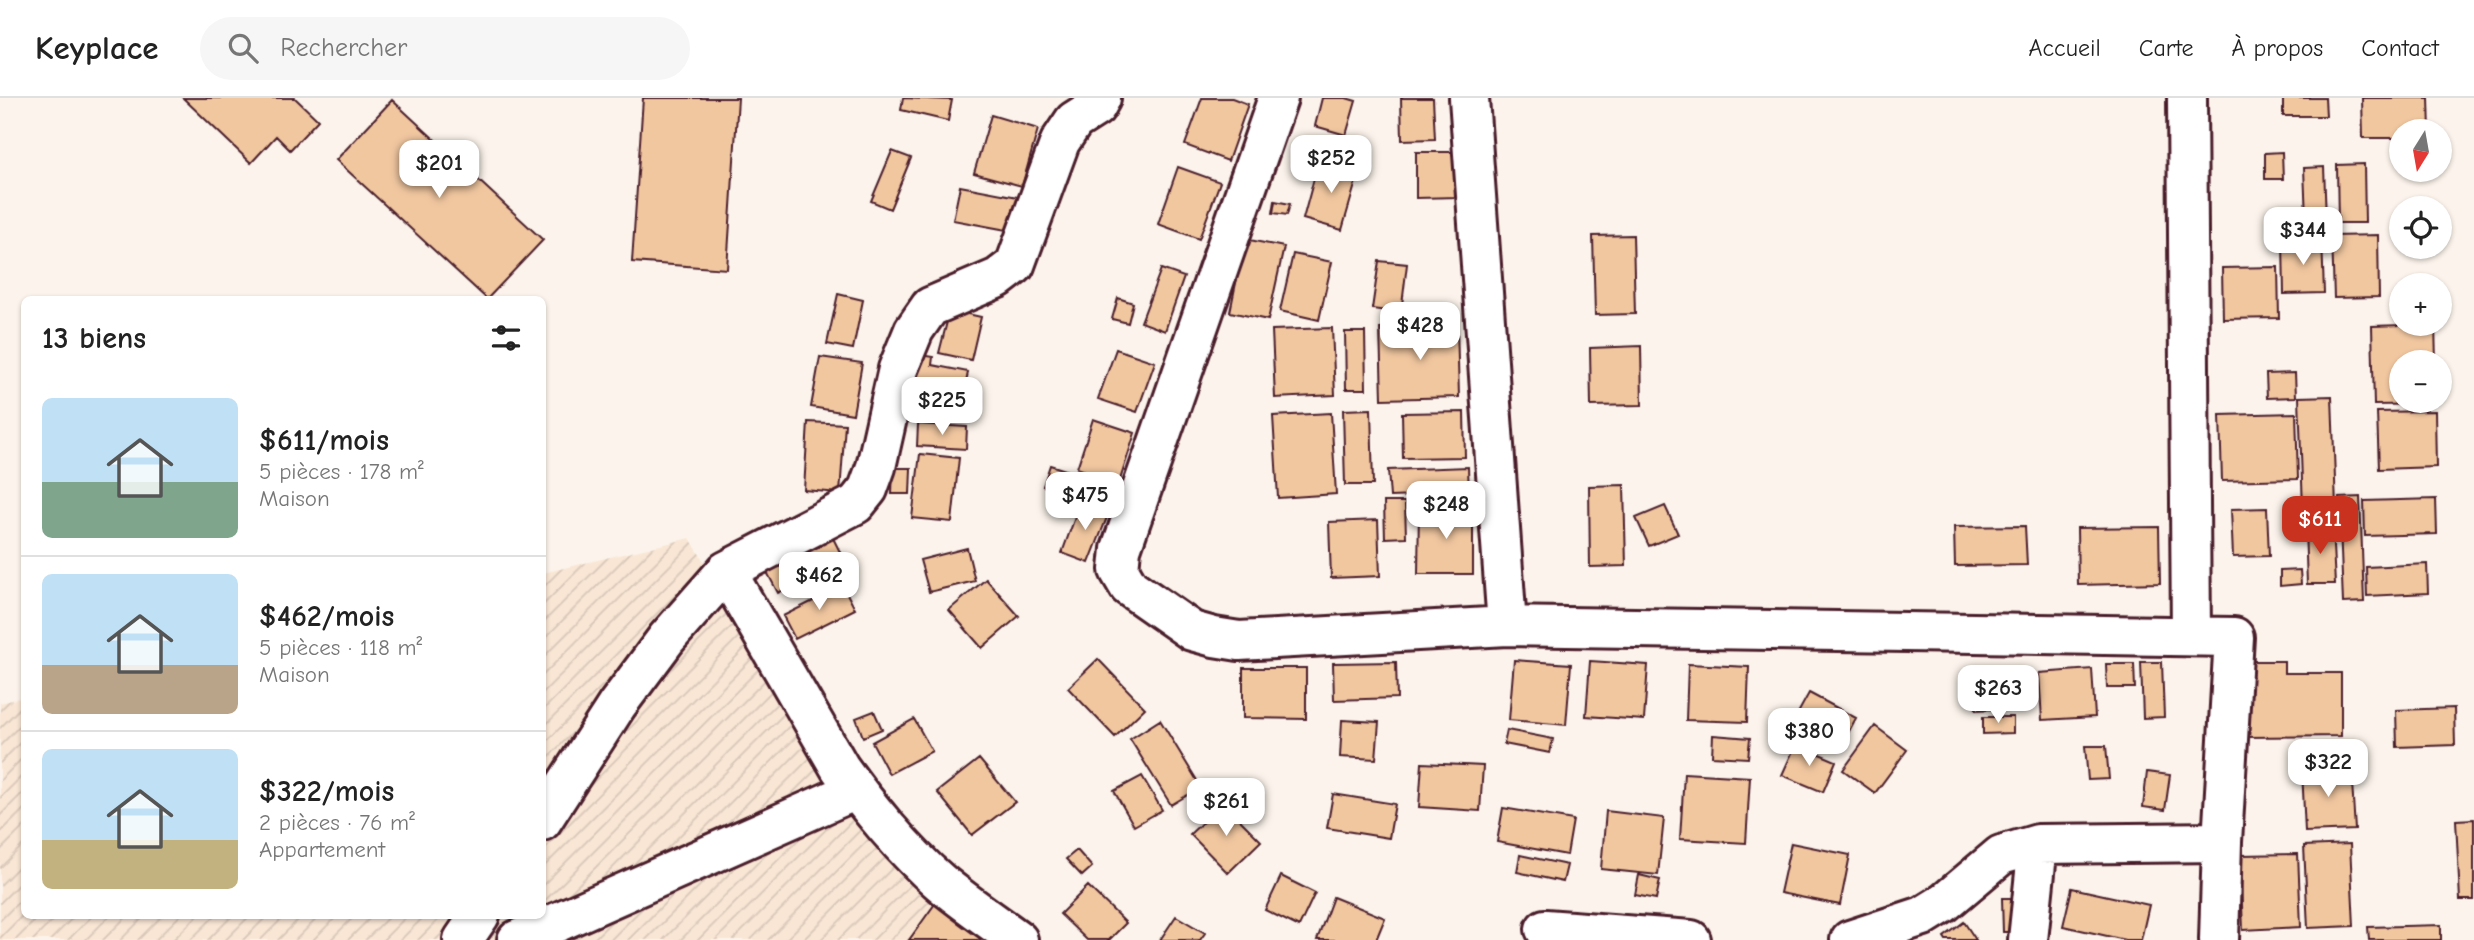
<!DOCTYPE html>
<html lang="fr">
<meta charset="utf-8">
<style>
:root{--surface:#fff;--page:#f6f6f6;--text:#222;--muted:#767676;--line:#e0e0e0;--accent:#c8321e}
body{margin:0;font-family:"Comic Neue",sans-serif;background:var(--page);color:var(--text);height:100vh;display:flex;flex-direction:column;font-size:26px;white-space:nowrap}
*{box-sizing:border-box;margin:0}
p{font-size:23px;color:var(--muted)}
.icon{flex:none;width:38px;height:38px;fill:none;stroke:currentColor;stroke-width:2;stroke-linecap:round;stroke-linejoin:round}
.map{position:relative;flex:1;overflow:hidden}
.drawer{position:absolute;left:21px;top:198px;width:525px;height:623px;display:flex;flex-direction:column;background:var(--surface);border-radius:10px;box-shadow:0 2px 5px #0004}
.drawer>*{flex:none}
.needle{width:46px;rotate:191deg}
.tools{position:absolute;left:2389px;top:21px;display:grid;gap:14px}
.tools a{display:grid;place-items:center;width:63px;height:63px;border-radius:50%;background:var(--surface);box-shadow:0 2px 5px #0004;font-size:35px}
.price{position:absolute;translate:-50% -60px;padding:0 16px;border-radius:14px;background:#fff;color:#222;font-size:23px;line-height:46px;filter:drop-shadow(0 2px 4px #0008)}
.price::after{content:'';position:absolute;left:50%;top:42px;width:21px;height:16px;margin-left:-10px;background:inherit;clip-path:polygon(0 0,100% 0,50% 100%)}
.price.selected{background:var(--accent);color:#fff}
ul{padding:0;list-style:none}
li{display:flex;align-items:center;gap:21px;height:175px;padding:0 21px}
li+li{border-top:2px solid var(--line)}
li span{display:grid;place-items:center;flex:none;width:196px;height:140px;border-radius:10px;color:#555}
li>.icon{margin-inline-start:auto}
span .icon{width:84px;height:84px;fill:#fffc;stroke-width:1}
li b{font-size:30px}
h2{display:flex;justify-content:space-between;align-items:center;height:84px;padding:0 21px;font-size:30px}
header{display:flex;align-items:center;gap:42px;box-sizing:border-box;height:98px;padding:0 35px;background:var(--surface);border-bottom:2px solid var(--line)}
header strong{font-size:33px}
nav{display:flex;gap:38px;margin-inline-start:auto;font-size:24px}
.search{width:490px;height:63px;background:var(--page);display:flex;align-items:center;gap:18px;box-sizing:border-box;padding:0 24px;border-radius:38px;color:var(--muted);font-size:26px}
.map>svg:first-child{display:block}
.industrial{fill:url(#industrial-furrows)}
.building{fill:#f1c7a0;stroke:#4a1f2b;stroke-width:2}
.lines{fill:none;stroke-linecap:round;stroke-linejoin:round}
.street-casing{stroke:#4a1f2b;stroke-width:44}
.street{stroke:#fff;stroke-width:38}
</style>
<header>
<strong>Keyplace</strong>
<div class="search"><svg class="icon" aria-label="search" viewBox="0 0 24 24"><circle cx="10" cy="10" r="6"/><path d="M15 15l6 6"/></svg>Rechercher</div>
<nav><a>Accueil</a><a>Carte</a><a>À propos</a><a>Contact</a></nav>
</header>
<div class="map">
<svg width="2474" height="842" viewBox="0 0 2474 842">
<defs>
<pattern id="industrial-furrows" width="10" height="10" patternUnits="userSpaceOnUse" patternTransform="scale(1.75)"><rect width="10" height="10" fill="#f9e6d5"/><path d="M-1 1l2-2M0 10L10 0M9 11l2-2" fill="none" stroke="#d7c5b7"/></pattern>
</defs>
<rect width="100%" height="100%" fill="#fcf4ec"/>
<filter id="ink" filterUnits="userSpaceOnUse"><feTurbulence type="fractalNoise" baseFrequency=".0143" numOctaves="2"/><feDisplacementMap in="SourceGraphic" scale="14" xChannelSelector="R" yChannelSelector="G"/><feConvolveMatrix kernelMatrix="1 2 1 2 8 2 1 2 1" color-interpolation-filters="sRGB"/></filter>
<g filter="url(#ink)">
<path class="industrial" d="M690 440 872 745 937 803 987 842H0V605L24 599V817H542L543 475Z"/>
<path class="building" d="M183 0H295L318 22 290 52 276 38 251 65Z
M643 0H738L727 171 632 164Z
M903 0 952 2 948 23 901 12Z
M1202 0H1232L1248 6 1228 63 1185 47Z
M1322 0H1346L1356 3 1346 37 1315 28Z
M1401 0H1433L1435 41 1402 42Z
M2283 0H2325L2326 18H2283Z
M2362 0H2429L2430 33H2401V40H2363Z
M392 2 543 142 487 201 336 62Z
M991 17 1038 31 1022 88 974 75Z
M892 53 911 60 890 111 871 103Z
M1416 54H1457L1459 99 1416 100Z
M2282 54 2283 81H2265V55Z
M1319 62 1359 73 1342 132 1303 121Z
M2364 66 2365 125H2338L2337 67Z
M1178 69 1220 84 1199 141 1158 126Z
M2324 69 2326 121H2306L2304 70Z
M960 88 1018 99 1012 133 953 122Z
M1275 103 1290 106 1287 117 1273 115Z
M1633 137 1635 216 1595 217 1593 138Z
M2378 137 2379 199 2334 200 2332 138Z
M1245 141 1284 149 1268 222 1230 214Z
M2322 141 2324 195 2284 196 2283 142Z
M1293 156 1332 164 1319 222 1280 213Z
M1379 163 1407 166 1401 215 1372 211Z
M2278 169 2279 220 2223 221 2222 170Z
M1161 171 1184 179 1165 233 1141 224Z
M838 196 863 202 853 251 827 246Z
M1118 200 1133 205 1128 225 1112 221Z
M950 212 981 219 971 262 939 255Z
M2435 226 2436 264H2401V303H2437V306L2374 307 2372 228Z
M1457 228 1459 299 1382 301 1380 230Z
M1332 230 1335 297 1275 300 1272 232Z
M1345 234H1365L1366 291H1346Z
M1641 248 1642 307 1591 308 1590 250Z
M1116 251 1155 264 1137 314 1098 301Z
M920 257 933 259 932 267 968 274 961 313 924 306 927 287 915 285Z
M820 259 862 265 853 316 811 309Z
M2295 275 2296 299 2267 300 2266 276Z
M2332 298 2336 410 2303 411 2299 299Z
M1371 311 1373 387H1345L1343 312Z
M2435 313 2436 369 2379 371 2377 314Z
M1464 314 1465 359 1403 360 1402 315Z
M1331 315 1336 396 1278 400 1273 318Z
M2296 315 2298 381 2222 383 2220 317Z
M1093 321 1135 335 1119 385 1077 370Z
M808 324 845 326 840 395 804 392Z
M918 326 967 329 966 351 917 348Z
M920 356 959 360 952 424 912 420Z
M1050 367 1118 389 1111 409 1043 388Z
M1468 369 1469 396 1390 399 1388 372Z
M893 370H911L910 396H892Z
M1624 387 1626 468 1590 469 1589 388Z
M2360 399 2364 504 2343 505 2339 400Z
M2436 401 2437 436 2365 438 2364 403Z
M1081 403 1109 414 1089 465 1062 455Z
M1384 404H1405L1406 439 1385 440Z
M1665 408 1678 436 1649 448 1636 420Z
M1419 410 1473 411V476H1418Z
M2267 410 2269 458 2233 459 2231 411Z
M1378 422 1380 478 1331 480 1329 424Z
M826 426 844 462 778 495 759 459Z
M2025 428 2027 467 1955 468 1954 429Z
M2159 429 2160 485 2078 487 2077 430Z
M2332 429 2335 486H2307L2305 430Z
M967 450 975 483 929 494 920 462Z
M2427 466 2428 495 2367 498 2366 469Z
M2300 472 2301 486 2280 488V473Z
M986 481 1019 518 982 550 949 512Z
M843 488 855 511 795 541 783 518Z
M1098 561 1145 610 1115 639 1068 590Z
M1514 562 1571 566 1566 627 1509 622Z
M1590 563 1648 567 1644 622 1586 618Z
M2245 563H2284V575H2341V638L2246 639Z
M1396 564 1397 600 1334 602 1333 565Z
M2141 564H2162L2164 619 2143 620Z
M1688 566 1749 569 1747 624 1686 622Z
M2106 566H2134L2135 590H2107Z
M1243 570H1306V621L1243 620Z
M2092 571 2095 619 2042 622 2039 575Z
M2028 574 2030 609 1976 612 1974 577Z
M1809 595 1856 620 1839 652 1792 626Z
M2454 610 2455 647 2397 649 2396 612Z
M874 613 882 631 863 639 856 620Z
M1983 619H2013V635L1983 636Z
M914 621 932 653 889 676 872 644Z
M1160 622 1201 689 1171 707 1130 641Z
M1342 622 1379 624 1376 661 1340 659Z
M1875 628 1907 652 1875 695 1843 672Z
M1507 632 1553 641 1550 655 1504 646Z
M1713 637 1750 640 1748 660 1712 658Z
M1796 646 1836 663 1823 694 1782 677Z
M2085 648H2106L2109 681 2088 682Z
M979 661 1015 704 972 737 937 694Z
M1422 665 1483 668 1480 713 1419 709Z
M2351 668 2355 732 2305 734 2302 671Z
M2147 674 2170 677 2165 712 2143 709Z
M1684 675 1750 679 1746 745 1680 741Z
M1142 678 1162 712 1134 728 1114 693Z
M1333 696 1395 706 1389 740 1327 730Z
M1223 705 1261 743 1228 775 1190 736Z
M1503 710 1573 722 1567 757 1497 744Z
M1606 713 1664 720 1658 777 1601 771Z
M2474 721V802H2460L2456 722Z
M1791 745 1850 757 1840 807 1780 795Z
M2350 746 2354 828 2308 830 2304 748Z
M1077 752 1092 769 1082 778 1066 761Z
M2298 756 2301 829 2243 832 2240 757Z
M1520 757 1567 767 1563 784 1517 774Z
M1639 777 1660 782 1656 801 1635 797Z
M1281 778 1315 795 1299 829 1265 812Z
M1088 788 1126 825 1109 842H1087L1060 816Z
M2072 790 2149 807 2141 842H2125L2063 828Z
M1333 799 1385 820 1376 842H1317Z
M2002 800H2017V834H2003Z
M937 803 986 842H909Z
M1176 818 1205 835 1200 842H1160Z
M1964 824 1976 842H1946L1944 839Z
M2441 827V842H2369L2368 829Z"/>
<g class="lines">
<defs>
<path id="street" d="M1278 0 1121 451 1119 472 1129 489 1192 533 1214 539 1239 543 1507 528
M1469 0 1507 528 2234 539 2222 744 2219 842
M2187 0 2191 538
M726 473 840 670C867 708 905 754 940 784 965 805 992 823 1018 842
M542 723 617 607 667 540 726 473 856 406 868 391 876 369 898 271 914 232 930 209 998 180 1015 167 1060 44 1074 23 1096 9 1101 0
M1545 831 1691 842
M463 842 480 817
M517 842 856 692
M1850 842 1923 818 1944 805 2001 757 2038 746 2222 744
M2028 842 2038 746"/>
</defs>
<use href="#street" class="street-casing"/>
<use href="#street" class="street"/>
</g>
</g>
</svg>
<div class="tools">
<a><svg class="needle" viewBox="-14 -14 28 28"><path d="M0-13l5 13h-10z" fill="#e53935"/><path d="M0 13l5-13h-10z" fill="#767676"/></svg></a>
<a><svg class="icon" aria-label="locate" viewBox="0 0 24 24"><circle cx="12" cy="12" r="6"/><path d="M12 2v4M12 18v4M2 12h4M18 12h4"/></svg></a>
<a>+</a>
<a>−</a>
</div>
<b class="price" style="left:1331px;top:97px">$252</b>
<b class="price" style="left:439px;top:102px">$201</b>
<b class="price" style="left:2303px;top:169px">$344</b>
<b class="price" style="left:1420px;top:264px">$428</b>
<b class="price" style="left:942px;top:339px">$225</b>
<b class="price" style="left:1085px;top:434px">$475</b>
<b class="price" style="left:1446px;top:443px">$248</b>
<b class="price selected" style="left:2320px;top:458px">$611</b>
<b class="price" style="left:819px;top:514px">$462</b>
<b class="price" style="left:1998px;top:627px">$263</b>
<b class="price" style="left:1809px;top:670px">$380</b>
<b class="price" style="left:2328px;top:701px">$322</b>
<b class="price" style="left:1226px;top:740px">$261</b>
<section class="drawer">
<h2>13 biens<svg class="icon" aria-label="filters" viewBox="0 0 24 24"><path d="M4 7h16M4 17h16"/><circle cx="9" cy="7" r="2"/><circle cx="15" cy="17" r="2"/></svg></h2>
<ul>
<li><span style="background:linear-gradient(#bfe0f5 60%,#7fa58c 0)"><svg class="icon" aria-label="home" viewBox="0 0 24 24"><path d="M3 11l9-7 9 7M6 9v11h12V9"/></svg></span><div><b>$611/mois</b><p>5 pièces · 178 m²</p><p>Maison</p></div></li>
<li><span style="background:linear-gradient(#bfe0f5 65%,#b9a48a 0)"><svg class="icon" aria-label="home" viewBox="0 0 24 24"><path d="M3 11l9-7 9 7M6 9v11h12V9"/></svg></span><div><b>$462/mois</b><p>5 pièces · 118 m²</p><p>Maison</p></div></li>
<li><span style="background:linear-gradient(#bfe0f5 65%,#c2b280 0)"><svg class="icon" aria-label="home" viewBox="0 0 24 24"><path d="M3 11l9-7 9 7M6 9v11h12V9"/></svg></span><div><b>$322/mois</b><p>2 pièces · 76 m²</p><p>Appartement</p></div></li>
</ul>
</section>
</div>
